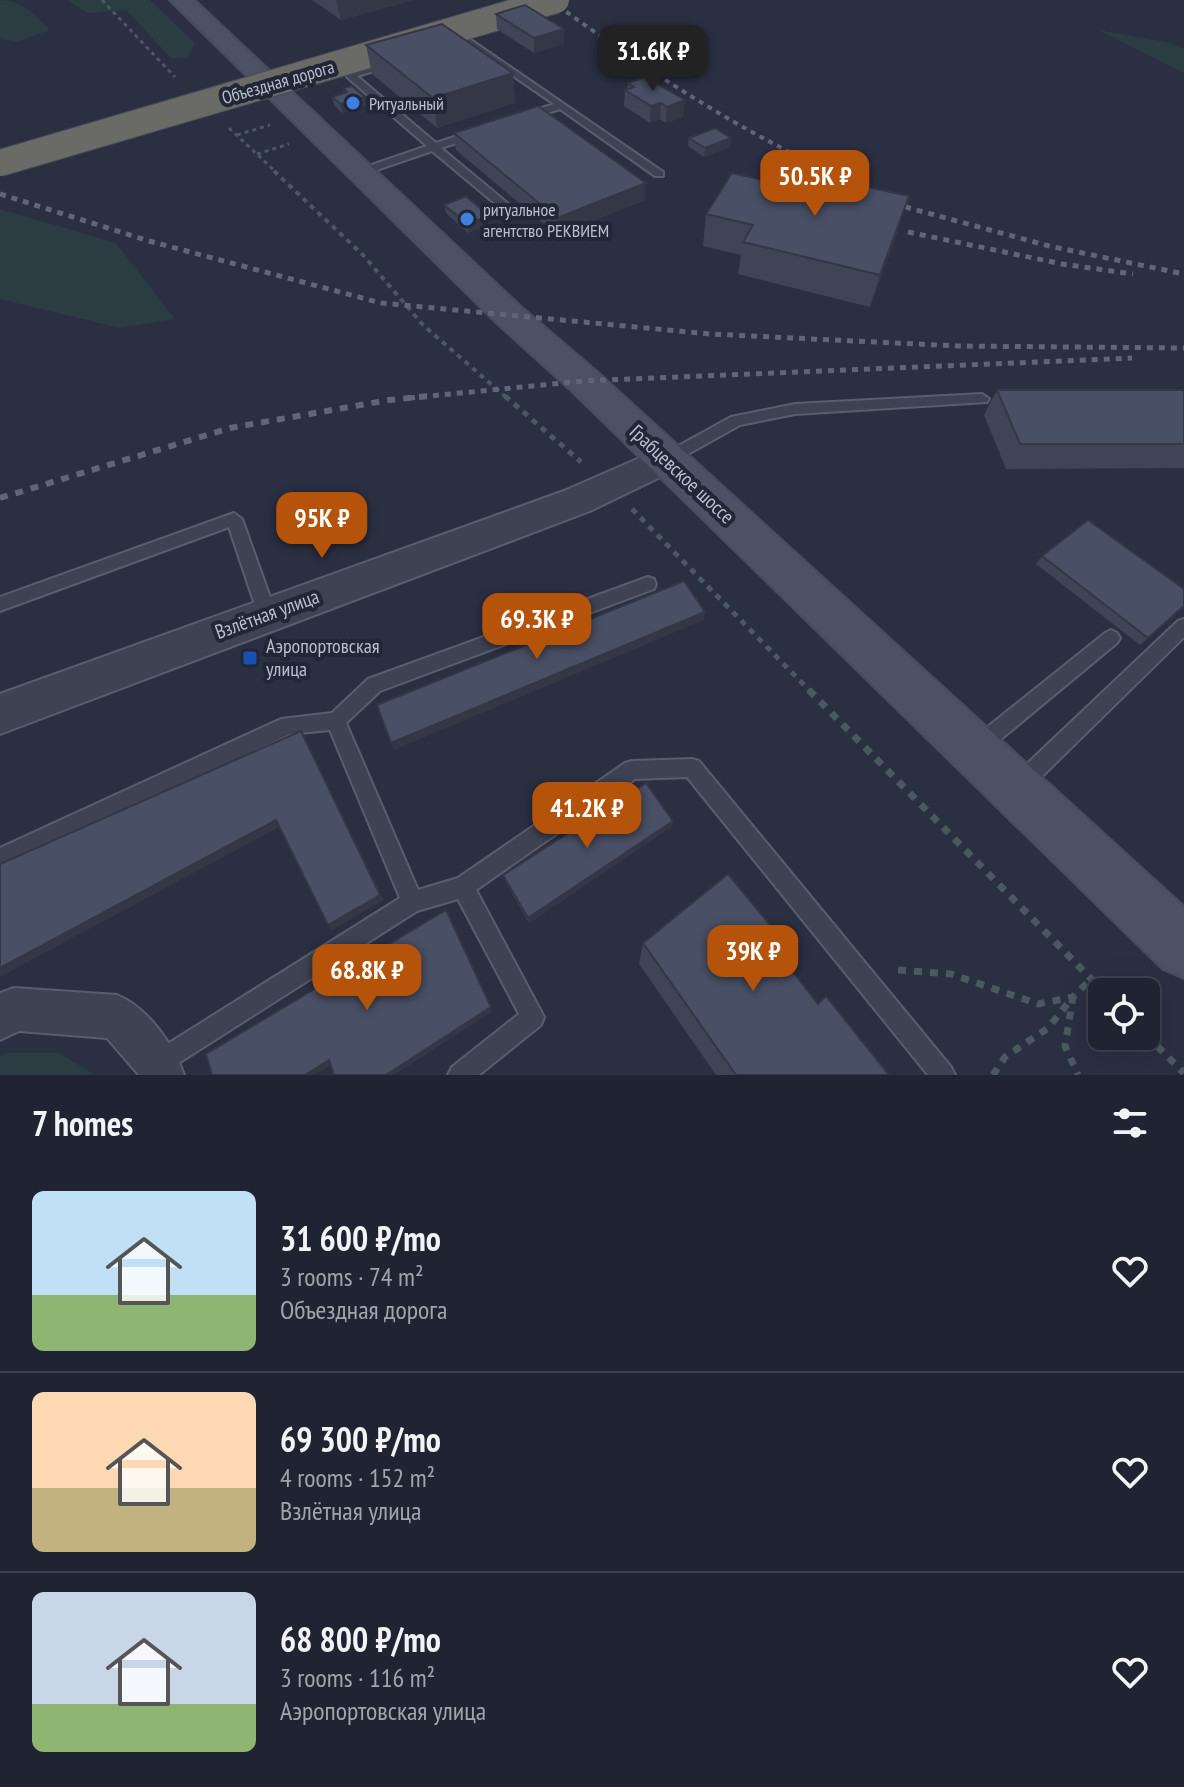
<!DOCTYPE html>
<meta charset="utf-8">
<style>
:root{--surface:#202332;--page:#282b3a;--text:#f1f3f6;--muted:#a2a4ac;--line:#3d404d;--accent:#b45309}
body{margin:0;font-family:"PT Sans Narrow",sans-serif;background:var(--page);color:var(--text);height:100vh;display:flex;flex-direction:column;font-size:30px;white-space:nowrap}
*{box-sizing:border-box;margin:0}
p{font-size:26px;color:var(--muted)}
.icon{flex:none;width:44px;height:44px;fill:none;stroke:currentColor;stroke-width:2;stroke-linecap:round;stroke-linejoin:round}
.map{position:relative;height:1075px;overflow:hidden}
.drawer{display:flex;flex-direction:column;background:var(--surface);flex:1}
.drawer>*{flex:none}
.tools{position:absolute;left:1088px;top:978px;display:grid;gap:16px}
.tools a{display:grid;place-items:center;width:72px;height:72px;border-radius:12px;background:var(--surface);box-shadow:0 8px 32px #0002,0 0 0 2px var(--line);font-size:40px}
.price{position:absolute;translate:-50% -68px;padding:0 18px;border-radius:16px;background:var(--accent);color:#fff;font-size:26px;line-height:52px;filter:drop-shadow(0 2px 4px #0008)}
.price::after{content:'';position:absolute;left:50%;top:48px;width:24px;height:18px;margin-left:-12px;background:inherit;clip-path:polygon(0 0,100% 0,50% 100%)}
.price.selected{background:#222;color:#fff}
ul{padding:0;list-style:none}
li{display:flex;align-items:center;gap:24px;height:200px;padding:0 32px}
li+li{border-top:2px solid var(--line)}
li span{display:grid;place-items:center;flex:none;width:224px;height:160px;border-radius:12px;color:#555}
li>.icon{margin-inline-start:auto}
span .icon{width:96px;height:96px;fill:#fffc;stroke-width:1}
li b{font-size:34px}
h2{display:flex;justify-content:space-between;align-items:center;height:96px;padding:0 32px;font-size:34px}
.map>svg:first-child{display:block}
.green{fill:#2c3c43}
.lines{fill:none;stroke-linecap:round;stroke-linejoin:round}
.service-casing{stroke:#595d6d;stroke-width:4}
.minor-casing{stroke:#595d6d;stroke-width:4}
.tertiary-casing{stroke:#595d6d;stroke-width:4}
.secondary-casing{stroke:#474b5c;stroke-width:4}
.path-far3{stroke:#4a5960;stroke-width:3;stroke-dasharray:4 4;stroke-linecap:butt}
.path-far2{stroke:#4a5960;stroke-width:4;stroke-dasharray:5 5;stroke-linecap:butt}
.path-far1{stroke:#4a5960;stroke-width:5;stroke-dasharray:6 6;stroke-linecap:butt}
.path{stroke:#4a5960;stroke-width:7;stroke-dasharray:8 8;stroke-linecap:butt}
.service{fill:#3e4252;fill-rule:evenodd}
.minor{fill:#3e4252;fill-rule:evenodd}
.tertiary{fill:#3e4252;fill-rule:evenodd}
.secondary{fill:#4c5165;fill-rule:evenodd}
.rail-far2{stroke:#606679;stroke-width:4;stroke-dasharray:5 5;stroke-linecap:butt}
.rail-far1{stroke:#606679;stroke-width:5;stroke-dasharray:6 6;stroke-linecap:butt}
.rail{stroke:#606679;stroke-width:6;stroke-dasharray:8 8;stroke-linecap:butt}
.trunk-bridge-casing{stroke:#454a5a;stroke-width:28;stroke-linecap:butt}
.trunk-bridge{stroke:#6a6a66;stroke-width:26}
.wall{fill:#3f4456}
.shaded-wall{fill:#333746}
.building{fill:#494f64;stroke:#333746;stroke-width:2}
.shop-dot{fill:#3f7fe0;stroke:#222738;stroke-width:3}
.transit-dot{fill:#1a4fb4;stroke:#222738;stroke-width:3}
.labels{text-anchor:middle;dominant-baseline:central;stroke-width:8;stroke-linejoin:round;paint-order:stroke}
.far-street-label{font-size:18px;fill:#bbbecc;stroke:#222738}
.far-poi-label{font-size:18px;fill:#bbbecc;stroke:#222738;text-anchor:start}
.street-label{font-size:20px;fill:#bbbecc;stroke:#222738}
.poi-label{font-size:20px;fill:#bbbecc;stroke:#222738;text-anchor:start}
</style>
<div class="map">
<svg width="1184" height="1075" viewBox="0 0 1184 1075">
<rect width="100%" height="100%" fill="#2a2f42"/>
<path class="green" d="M0 0C23 0 34 14 50 30L17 42 0 39Z
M68 0H150L195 43 188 58H171L126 10 87 13Z
M1098 30 1166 42 1184 49V73Z
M0 209 116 243 175 319 119 328 0 299Z
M6 1053H59L95 1075H0V1057Z"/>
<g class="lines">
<defs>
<path id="service" d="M468 38 663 172V176H655L560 109 441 148 518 212V216H510L432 151 365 174H357V170L427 146 347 77V73ZM467 44 554 104 436 143 357 76Z
M982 394 989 399 987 402 795 414 740 425 672 463H662L660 459 662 455 731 417 795 404Z
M234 513 242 519 276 614 273 619 267 621 261 619 258 614 229 527 0 611V597Z
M648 577 654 579 656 584 654 589 380 691 346 723 418 890 458 878 625 763 632 761 692 759 699 761 951 1067 955 1075H928L687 777 635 779 476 890 544 1017 541 1025 479 1075H448L452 1067 519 1014 458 899 417 911 166 1071 158 1075 150 1071 146 1063 150 1055 400 898 330 730 290 734 0 869V848L281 719 332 713 368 679Z
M1184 619V637L1025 793 1018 795 1011 793 1008 786 1011 779 1178 621Z
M1111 630 1117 633 1120 638 1117 643 984 753 977 756 970 753 967 747 970 741 1105 633Z"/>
<path id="minor" d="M14 988 117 995C148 1008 173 1044 184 1075H139L107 1038 19 1031 0 1040V993Z"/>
<path id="tertiary" d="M667 446 679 450 685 459 679 468 590 511 0 734V694L564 491Z"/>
<path id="secondary" d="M170 0H194L521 307 597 372 1184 907V978L1163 969 571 390 497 323Z"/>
</defs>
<use href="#service" class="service-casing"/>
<use href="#minor" class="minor-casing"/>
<use href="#tertiary" class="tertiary-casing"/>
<use href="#secondary" class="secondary-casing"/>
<path class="path-far3" d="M102 0 175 77
M229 128 277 173
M237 135 270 125
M257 154 289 144"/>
<path class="path-far2" d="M274 171 363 255 423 325 507 398"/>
<path class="path-far1" d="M505 396 581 462
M632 509 811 692"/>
<path class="path" d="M809 690 1104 992
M898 970 951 974 1038 1004 1073 997 1091 979
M1146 1035 1184 1073
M993 1075 1005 1057 1048 1028 1073 997 1065 1046 1078 1075"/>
<use href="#service" class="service"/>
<use href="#minor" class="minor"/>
<use href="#tertiary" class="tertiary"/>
<use href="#secondary" class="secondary"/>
<path class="rail-far2" d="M550 0C641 66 730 126 833 173"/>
<path class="rail-far1" d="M829 171 909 208 1049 246 1184 274
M0 194 149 241 381 303 710 334 958 346 1184 348
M908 232 1062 264 1133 274
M409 398 584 381 1132 358"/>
<path class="rail" d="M0 498 230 428 389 400 430 396"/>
<defs>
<path id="trunk-bridge" d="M0 163 556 0"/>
</defs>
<use href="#trunk-bridge" class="trunk-bridge-casing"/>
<use href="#trunk-bridge" class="trunk-bridge"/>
</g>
<path class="wall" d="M312 0H414L341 20Z
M496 14 564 44 534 53 497 29Z
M366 45 513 73 515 103 437 128 372 74Z
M628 83 683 117 666 123 660 119 650 123 624 106 625 90 627 89Z
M343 88 367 105 342 113 334 105 332 97 344 93Z
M454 133 645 200 557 235 456 150Z
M689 138H731L730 147 704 157 688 146Z
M444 205 490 224 468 233 446 213Z
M706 214 899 228 870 307 738 274 741 255 703 246Z
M997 390H1184V468L1006 469 984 415Z
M1042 556 1184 589V608L1140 645 1036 564Z
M673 821 671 827 529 923 505 881 503 875Z
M764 934 818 1004 889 1075H716L639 964 643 943Z"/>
<path class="shaded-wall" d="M336 0H414L341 20Z
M564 29V44L534 53V38Z
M513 73 515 103 437 128 433 98Z
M365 97 367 105 342 113 341 104Z
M685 100 683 117 666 123 667 107Z
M661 103 660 119 650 123 651 106Z
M731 138 730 147 704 157 705 148Z
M646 183 645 200 557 235V218Z
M909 196 899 228 870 307 880 275Z
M489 216 490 224 468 233 467 224Z
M1184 606V608L1140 645 1148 638Z
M705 612 704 620 394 750 391 743Z
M301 731 384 900 332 930 328 925Z
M276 820 281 826 0 977V968Z
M673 821 671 827 529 923 528 918Z
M446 910 493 1011 394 1075H386Z
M329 1060 334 1063 314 1075H305Z"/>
<path class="building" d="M525 5 564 29 534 38 496 14Z
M442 24 513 73 433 98 366 45Z
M645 77 685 100 667 107 661 103 651 106 625 90 634 87 628 83Z
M352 86 365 97 341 104 332 97 347 92 343 88Z
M538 106 646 183 557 218 454 133Z
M715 128 731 138 705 148 689 138Z
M784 169 909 196 880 275 743 242 753 225 706 214 732 173 776 183Z
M466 196 489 216 467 224 444 205Z
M997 390H1184V444H1020Z
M1088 520 1184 589V606L1148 638 1042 556Z
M684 581 705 612 391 743 377 705Z
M301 731 380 895 328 925 276 820 0 968V864Z
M646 783 673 821 528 918 503 875Z
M728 874 770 925 762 932 818 1004 826 996 889 1075H736L643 943Z
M446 910 491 1007 386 1075H334L329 1060 305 1075H212L206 1054Z"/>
<g class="shop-dot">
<circle cx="353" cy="103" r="8"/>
<circle cx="467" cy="219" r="8"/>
</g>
<rect class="transit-dot" x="242" y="650" width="16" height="16" rx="4"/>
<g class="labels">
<g class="far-street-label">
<text transform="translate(278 82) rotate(-16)">Объездная дорога</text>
</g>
<g class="far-poi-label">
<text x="369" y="103">Ритуальный</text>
<text x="483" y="209">ритуальное<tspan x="483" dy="21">агентство РЕКВИЕМ</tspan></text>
</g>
<g class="street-label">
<text transform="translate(682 474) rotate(43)">Грабцевское шоссе</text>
<text transform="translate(267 614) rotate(-20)">Взлётная улица</text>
</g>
<g class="poi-label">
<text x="266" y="646">Аэропортовская<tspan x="266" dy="23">улица</tspan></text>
</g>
</g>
</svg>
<div class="tools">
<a><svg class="icon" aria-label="locate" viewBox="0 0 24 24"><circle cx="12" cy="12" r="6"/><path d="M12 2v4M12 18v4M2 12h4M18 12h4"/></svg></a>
</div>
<b class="price selected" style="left:653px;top:93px">31.6K ₽</b>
<b class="price" style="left:815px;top:218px">50.5K ₽</b>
<b class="price" style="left:322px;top:560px">95K ₽</b>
<b class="price" style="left:537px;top:661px">69.3K ₽</b>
<b class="price" style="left:587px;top:850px">41.2K ₽</b>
<b class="price" style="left:753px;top:993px">39K ₽</b>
<b class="price" style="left:367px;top:1012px">68.8K ₽</b>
</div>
<section class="drawer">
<h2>7 homes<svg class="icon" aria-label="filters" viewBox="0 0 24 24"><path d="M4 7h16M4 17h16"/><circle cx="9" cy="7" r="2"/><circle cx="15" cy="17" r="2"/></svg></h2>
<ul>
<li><span style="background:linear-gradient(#bfe0f5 65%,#8fb573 0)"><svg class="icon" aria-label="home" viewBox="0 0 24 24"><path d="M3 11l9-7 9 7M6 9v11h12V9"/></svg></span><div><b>31 600 ₽/mo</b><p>3 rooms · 74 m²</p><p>Объездная дорога</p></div><svg class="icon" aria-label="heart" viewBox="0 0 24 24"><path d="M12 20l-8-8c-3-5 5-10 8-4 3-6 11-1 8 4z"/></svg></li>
<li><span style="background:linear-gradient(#ffd9b3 60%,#c2b280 0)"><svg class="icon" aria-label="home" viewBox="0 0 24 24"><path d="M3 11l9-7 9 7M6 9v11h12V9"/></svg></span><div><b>69 300 ₽/mo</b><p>4 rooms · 152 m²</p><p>Взлётная улица</p></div><svg class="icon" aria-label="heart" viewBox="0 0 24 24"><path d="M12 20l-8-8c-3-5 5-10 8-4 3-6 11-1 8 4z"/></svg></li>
<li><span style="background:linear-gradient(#c9d6e8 70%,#8fb573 0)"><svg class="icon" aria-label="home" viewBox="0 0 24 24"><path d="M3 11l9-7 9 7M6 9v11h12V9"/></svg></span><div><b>68 800 ₽/mo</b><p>3 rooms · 116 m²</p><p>Аэропортовская улица</p></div><svg class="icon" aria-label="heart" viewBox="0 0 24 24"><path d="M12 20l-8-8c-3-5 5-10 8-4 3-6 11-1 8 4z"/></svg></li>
</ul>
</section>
